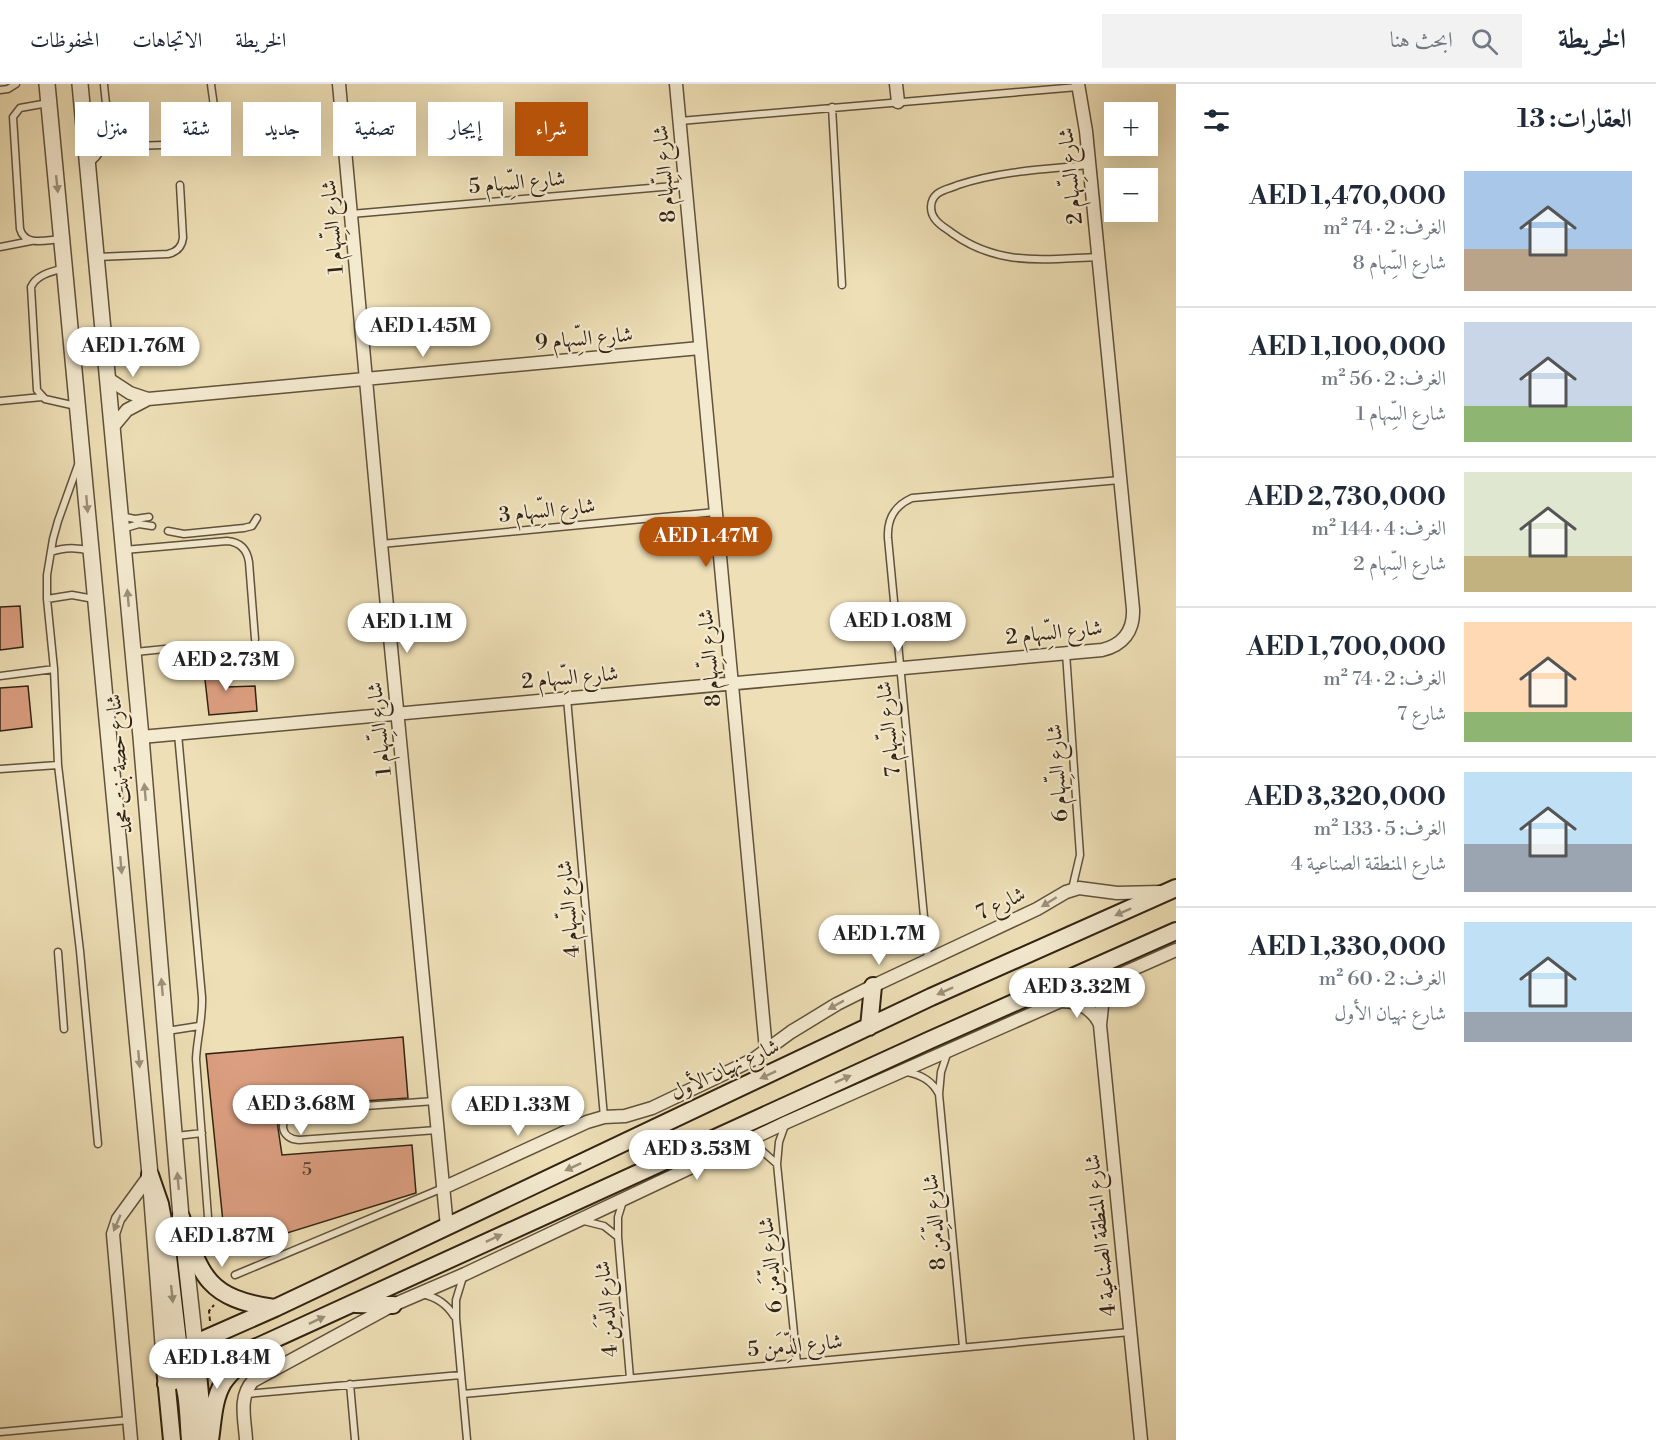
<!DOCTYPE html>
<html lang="ar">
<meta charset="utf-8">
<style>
:root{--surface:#fff;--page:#f2f2f3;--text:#1f2937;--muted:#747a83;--line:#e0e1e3;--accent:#b45309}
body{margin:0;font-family:"Libre Bodoni",Amiri,serif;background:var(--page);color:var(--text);direction:rtl;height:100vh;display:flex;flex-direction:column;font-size:22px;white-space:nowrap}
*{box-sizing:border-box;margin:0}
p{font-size:20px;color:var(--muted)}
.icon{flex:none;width:33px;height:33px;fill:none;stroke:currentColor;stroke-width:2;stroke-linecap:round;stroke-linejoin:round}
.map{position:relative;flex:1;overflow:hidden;direction:ltr}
.side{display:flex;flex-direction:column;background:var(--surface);width:480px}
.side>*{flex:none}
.hud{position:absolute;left:18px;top:18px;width:570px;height:54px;direction:rtl;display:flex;gap:12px}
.tools{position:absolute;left:1104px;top:18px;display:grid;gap:12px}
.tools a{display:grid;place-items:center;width:54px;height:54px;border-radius:0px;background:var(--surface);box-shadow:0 6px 24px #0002;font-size:30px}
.price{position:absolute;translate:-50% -51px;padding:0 14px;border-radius:21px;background:#fff;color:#222;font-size:20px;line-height:39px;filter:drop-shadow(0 2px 3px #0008)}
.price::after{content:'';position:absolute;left:50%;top:36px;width:18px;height:14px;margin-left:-9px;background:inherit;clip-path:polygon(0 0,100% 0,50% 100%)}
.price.on{background:var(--accent);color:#fff}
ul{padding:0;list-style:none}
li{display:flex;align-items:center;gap:18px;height:150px;padding:0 24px}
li+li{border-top:2px solid var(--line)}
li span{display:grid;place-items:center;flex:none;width:168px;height:120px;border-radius:0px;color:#555}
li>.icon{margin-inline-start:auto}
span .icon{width:72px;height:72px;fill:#fffc;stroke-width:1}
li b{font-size:26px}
h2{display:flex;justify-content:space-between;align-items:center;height:72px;padding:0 24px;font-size:26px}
.pill{padding:0 21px;border-radius:0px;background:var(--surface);box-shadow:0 6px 24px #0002;font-size:21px;line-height:54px}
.pill.on{background:var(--accent);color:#fff}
header{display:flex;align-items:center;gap:36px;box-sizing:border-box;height:84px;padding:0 30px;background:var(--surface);border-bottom:2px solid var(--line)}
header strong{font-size:28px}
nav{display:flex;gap:33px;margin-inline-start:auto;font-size:21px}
.search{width:420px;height:54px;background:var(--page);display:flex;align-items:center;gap:15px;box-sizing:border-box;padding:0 21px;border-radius:0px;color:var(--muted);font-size:22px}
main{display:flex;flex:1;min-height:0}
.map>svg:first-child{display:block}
.building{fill:#db9e80;stroke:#312312;stroke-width:1.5}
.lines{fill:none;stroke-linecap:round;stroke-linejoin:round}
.service-casing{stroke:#60523b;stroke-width:9}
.minor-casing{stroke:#60523b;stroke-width:15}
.tertiary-casing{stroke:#60523b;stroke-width:18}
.secondary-casing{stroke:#312312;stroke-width:20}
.path{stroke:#312312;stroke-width:2;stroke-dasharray:4.5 3;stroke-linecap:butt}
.service{stroke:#f4ead0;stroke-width:6}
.minor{stroke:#f4ead0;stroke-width:12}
.tertiary{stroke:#f4ead0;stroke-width:15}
.secondary{stroke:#f4ead0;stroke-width:16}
.oneway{fill:#9c907a}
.labels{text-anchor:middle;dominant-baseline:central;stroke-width:4.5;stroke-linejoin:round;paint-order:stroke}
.number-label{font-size:18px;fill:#5c422e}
.street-label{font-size:21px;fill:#312312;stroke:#f4ead0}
</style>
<header>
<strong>الخريطة</strong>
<div class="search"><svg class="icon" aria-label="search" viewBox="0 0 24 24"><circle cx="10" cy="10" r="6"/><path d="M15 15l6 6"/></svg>ابحث هنا</div>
<nav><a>الخريطة</a><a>الاتجاهات</a><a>المحفوظات</a></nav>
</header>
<main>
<section class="side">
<h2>العقارات: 13<svg class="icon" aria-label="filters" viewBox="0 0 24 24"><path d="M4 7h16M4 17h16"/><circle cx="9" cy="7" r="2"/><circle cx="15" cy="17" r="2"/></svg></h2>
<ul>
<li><span style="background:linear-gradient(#a9c7e8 65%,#b9a48a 0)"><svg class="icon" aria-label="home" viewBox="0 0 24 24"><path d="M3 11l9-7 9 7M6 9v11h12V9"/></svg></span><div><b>AED 1,470,000</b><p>الغرف: 2 · 74 m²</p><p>شارع السِّهام 8</p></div></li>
<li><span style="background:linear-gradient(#c9d6e8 70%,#8fb573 0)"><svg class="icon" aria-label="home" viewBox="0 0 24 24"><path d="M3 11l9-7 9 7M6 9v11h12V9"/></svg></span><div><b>AED 1,100,000</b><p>الغرف: 2 · 56 m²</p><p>شارع السِّهام 1</p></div></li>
<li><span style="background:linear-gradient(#dfe7d0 70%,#c2b280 0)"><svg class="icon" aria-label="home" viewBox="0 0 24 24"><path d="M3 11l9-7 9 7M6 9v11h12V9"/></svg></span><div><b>AED 2,730,000</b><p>الغرف: 4 · 144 m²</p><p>شارع السِّهام 2</p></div></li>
<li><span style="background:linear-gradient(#ffd9b3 75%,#8fb573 0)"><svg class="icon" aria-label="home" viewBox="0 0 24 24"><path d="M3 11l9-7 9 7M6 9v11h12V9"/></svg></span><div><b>AED 1,700,000</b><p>الغرف: 2 · 74 m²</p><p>شارع 7</p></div></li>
<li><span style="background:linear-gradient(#bfe0f5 60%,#9aa5b1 0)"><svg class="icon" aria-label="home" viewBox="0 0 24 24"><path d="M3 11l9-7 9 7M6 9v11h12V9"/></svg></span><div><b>AED 3,320,000</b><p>الغرف: 5 · 133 m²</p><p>شارع المنطقة الصناعية 4</p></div></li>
<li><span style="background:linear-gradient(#bfe0f5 75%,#9aa5b1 0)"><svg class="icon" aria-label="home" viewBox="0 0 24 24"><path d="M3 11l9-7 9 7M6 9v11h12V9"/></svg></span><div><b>AED 1,330,000</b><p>الغرف: 2 · 60 m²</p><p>شارع نهيان الأول</p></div></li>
</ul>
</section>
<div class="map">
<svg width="1176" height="1356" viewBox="0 0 1176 1356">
<rect width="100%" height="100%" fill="#eedfb6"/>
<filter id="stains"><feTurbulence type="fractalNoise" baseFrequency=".00333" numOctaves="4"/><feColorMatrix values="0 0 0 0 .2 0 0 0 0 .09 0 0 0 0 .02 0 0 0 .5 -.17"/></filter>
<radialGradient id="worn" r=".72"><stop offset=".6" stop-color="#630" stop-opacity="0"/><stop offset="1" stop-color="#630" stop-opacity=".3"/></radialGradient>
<path class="building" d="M20 522 23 563 0 566V523Z
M224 576 226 603 255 602 257 627 209 631 203 578Z
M28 602 32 643 0 647V604Z
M403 953 408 1014 277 1023 278 1044 282 1071 412 1061 416 1109 226 1168 206 970Z"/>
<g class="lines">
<defs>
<path id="service" d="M0 6 8 5 16 0
M48 19 20 24 13 33 20 145C25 163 46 156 61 155
M832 23 842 201
M680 37 1078 3
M108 52 120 60 131 62 196 60C224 57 213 21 211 0
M90 79C116 57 106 30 104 0
M1089 81C1046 85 1000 87 958 101 952 104 943 105 937 110 930 116 929 127 935 135 939 141 947 145 952 149 999 183 1044 175 1098 173
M351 130 685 101
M0 163 31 157
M97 173 168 170C177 168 182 163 183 154L180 101
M64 184C52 188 37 190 31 203L37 306 45 315 76 322
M0 317 42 313
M78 381 58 437 53 455 47 491V515L54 585 58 681 80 867 98 1060
M120 432 135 435 149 433
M122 445 139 440 152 442
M168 447 184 450 244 444 252 442 257 434
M381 460 716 428
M124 466 227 457C240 458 247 465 249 478L255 555
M51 468C64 463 77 463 91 467
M47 515 72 511 94 515
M135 568 185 563
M1066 569 1080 771 1072 805
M0 592 54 585
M567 614 604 1033
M178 650 202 913C203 934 197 954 196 975L208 1133
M0 685 58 681
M58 868 64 945
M928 875 888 454C887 435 894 422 912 414L1120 396
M167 947 199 942
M948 967 941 988 939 1010 963 1263
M907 988C922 991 932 997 939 1010
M435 1017 295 1027C277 1035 280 1055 299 1056L437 1046
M785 1041 779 1058 777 1080 797 1279
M176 1052 202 1049
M744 1059 759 1064 777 1080
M623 1117 618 1133V1153L630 1294
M584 1137 604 1142 618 1153
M235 1191 443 1104
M463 1193 456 1216V1234L467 1356
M422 1210C436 1213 447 1220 454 1232
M350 1300 355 1356
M246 1310 461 1291
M463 1310 1130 1248
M0 1348 129 1336"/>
<path id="minor" d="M339 0 381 460 447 1143
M676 0 766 966
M896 0 898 18
M107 294 130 309 148 315
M112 344 127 326 148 315 700 264
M141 653 1102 566C1123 561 1134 547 1133 525L1086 47 1078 0
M1110 895 1103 913 1100 941 1141 1356
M1061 917C1079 917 1092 924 1100 940
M443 1104 587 1038 604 1033 625 1032 652 1024 734 985 754 975 791 948 837 920 873 902 1037 825 1066 808 1079 804 1117 809 1160 808
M131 1356 113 1150 118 1135 150 1091
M246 1356C245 1336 238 1313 253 1297L393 1221 465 1190 787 1038 1176 866"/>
<path id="tertiary" d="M47 0 150 1091 164 1273
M80 0 141 653 181 1133 195 1260"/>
<path id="secondary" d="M869 943 873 902
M150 1091 160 1120 165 1147 179 1266 186 1279 198 1288
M181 1133C201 1193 207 1214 274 1224
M355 1220 393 1221
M164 1273 275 1224 931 913 1176 804
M164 1273 172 1356
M197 1279 204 1352
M178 1285C189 1303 188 1335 190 1356
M166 1300 213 1282 257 1263 930 956 1176 847
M210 1356C213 1337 213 1316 223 1299 230 1288 241 1280 250 1270"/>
</defs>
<use href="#service" class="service-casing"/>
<use href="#minor" class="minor-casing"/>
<use href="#tertiary" class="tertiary-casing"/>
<use href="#secondary" class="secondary-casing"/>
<path class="path" d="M210 1237 209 1227 214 1221"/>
<use href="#service" class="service"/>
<use href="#minor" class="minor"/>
<use href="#tertiary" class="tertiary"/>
<use href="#secondary" class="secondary"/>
</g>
<defs><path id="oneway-solid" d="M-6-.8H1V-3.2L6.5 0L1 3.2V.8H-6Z" transform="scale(1.5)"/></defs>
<g class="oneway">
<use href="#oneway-solid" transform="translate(57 100) rotate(84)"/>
<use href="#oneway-solid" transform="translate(87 420) rotate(85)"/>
<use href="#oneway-solid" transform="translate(128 514) rotate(-95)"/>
<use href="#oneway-solid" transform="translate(145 708) rotate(-95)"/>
<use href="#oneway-solid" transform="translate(121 781) rotate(85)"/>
<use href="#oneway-solid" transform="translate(1049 818) rotate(148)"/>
<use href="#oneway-solid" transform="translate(1123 828) rotate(156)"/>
<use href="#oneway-solid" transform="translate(162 903) rotate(-95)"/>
<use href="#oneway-solid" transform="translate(945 907) rotate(156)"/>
<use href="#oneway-solid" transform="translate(836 921) rotate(151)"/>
<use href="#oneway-solid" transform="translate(139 975) rotate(85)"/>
<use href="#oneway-solid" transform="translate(768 991) rotate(155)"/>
<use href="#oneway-solid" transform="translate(843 995) rotate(-24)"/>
<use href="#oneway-solid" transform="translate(573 1083) rotate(155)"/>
<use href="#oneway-solid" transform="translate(178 1097) rotate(-95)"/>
<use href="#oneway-solid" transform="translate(117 1139) rotate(113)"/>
<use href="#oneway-solid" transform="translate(494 1154) rotate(-25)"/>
<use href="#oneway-solid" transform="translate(172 1210) rotate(84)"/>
<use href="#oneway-solid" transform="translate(317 1236) rotate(-25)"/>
</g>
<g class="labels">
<g class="number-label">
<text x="307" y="1085">5</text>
</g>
<g class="street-label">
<text transform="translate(665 90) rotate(-95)">شارع السِّهام 8</text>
<text transform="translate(1071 92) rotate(-96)">شارع السِّهام 2</text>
<text transform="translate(517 99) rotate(-5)">شارع السِّهام 5</text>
<text transform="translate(333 143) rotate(-95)">شارع السِّهام 1</text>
<text transform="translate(584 255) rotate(-5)">شارع السِّهام 9</text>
<text transform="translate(547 427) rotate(-6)">شارع السِّهام 3</text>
<text transform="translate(1054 549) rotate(-6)">شارع السِّهام 2</text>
<text transform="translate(710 574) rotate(-95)">شارع السِّهام 8</text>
<text transform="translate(570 594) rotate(-5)">شارع السِّهام 2</text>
<text transform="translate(380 645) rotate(-96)">شارع السِّهام 1</text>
<text transform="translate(889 645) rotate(-96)">شارع السِّهام 7</text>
<text transform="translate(120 680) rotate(-95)">شارع حصة بنت محمد</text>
<text transform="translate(1058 689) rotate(-94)">شارع السِّهام 6</text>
<text transform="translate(1001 820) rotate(-25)">شارع 7</text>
<text transform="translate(569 825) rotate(-95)">شارع السِّهام 4</text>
<text transform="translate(725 986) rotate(-25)">شارع نهيان الأول</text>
<text transform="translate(935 1138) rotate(-95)">شارع الدِّمَن 8</text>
<text transform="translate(1101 1151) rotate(-96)">شارع المنطقة الصناعية 4</text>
<text transform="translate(771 1181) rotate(-96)">شارع الدِّمَن 6</text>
<text transform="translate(607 1225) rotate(-95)">شارع الدِّمَن 4</text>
<text transform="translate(795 1262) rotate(-5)">شارع الدِّمَن 5</text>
</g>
</g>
<rect width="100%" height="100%" filter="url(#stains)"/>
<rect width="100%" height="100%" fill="url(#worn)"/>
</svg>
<div class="tools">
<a>+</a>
<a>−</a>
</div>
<b class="price" style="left:423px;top:274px">AED 1.45M</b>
<b class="price" style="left:133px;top:294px">AED 1.76M</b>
<b class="price on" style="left:706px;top:484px">AED 1.47M</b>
<b class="price" style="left:898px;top:569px">AED 1.08M</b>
<b class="price" style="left:407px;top:570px">AED 1.1M</b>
<b class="price" style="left:226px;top:608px">AED 2.73M</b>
<b class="price" style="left:879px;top:882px">AED 1.7M</b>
<b class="price" style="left:1077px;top:935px">AED 3.32M</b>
<b class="price" style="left:301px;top:1052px">AED 3.68M</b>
<b class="price" style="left:518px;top:1053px">AED 1.33M</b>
<b class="price" style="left:697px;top:1097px">AED 3.53M</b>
<b class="price" style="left:222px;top:1184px">AED 1.87M</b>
<b class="price" style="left:217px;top:1306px">AED 1.84M</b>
<div class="hud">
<a class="pill on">شراء</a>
<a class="pill">إيجار</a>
<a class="pill">تصفية</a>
<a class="pill">جديد</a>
<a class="pill">شقة</a>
<a class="pill">منزل</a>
</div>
</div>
</main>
